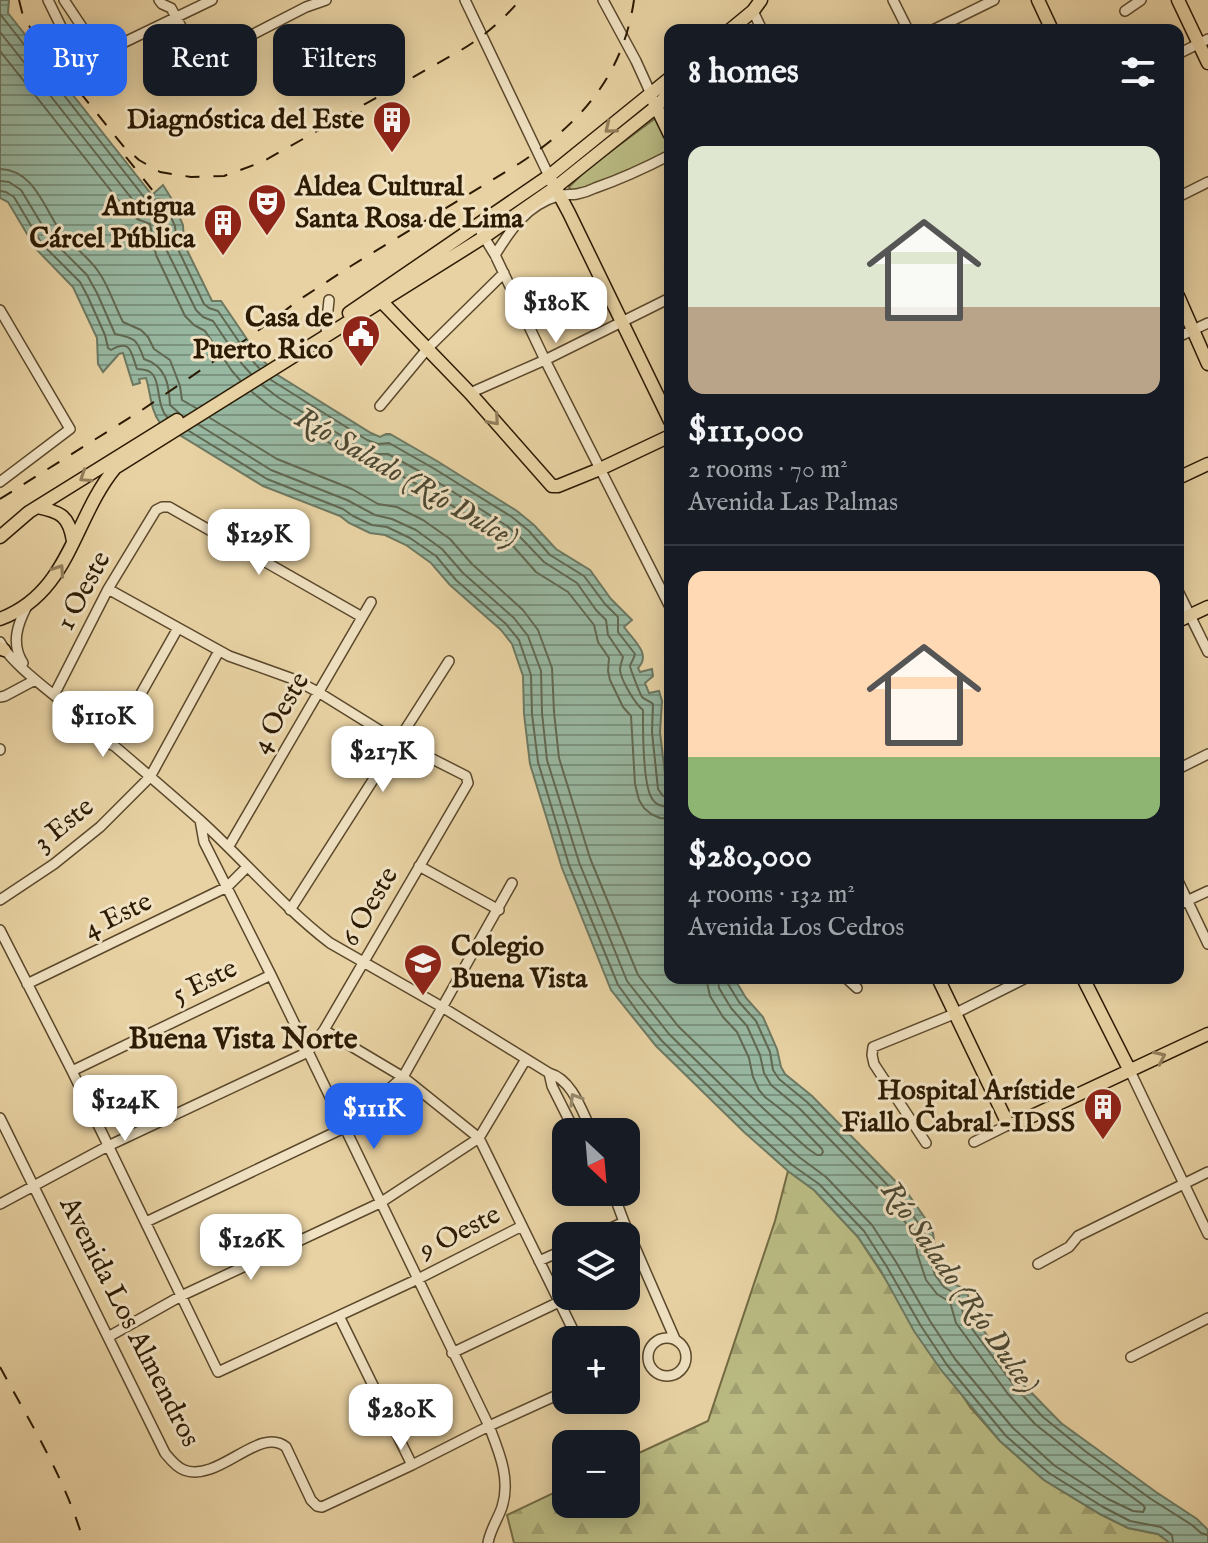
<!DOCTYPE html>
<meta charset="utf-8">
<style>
:root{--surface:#171b24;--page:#20242c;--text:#f1f3f6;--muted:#9ea1a6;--line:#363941;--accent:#2563eb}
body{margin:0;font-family:"IM FELL English",serif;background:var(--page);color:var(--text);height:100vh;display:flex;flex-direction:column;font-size:30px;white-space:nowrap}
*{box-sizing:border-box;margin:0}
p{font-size:26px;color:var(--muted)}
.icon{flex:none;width:44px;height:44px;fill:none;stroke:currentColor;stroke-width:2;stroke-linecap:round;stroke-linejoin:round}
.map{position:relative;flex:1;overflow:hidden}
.details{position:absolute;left:664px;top:24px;width:520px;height:960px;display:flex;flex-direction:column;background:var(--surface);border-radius:16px;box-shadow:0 4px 20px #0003}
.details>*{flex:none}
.guide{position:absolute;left:24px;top:24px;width:520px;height:72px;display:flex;gap:16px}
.needle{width:52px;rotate:154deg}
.fabs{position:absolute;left:552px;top:1118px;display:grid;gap:16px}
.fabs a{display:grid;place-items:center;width:88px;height:88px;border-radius:16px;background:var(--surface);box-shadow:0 4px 20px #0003;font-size:40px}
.price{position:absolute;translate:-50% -68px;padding:0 18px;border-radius:16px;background:#fff;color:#222;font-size:26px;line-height:52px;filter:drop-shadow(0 2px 4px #0008)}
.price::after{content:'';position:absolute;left:50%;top:48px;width:24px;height:18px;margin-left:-12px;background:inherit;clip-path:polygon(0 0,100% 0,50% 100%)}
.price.on{background:var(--accent);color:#fff}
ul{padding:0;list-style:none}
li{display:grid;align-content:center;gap:16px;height:424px;padding:0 24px}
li+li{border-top:2px solid var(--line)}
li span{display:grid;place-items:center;height:248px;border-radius:16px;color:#555}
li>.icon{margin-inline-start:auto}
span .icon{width:144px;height:144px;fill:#fffc;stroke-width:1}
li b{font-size:34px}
h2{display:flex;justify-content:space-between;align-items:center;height:96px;padding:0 24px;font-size:34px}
.pill{padding:0 28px;border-radius:16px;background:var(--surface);box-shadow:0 4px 20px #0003;font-size:28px;line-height:72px}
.pill.on{background:var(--accent);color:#fff}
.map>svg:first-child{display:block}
.forest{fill:url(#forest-firs);stroke:#736a43;stroke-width:2}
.park{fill:#babb83;stroke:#736a43;stroke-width:2}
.water{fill:url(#water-rules);stroke:#6d7962;stroke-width:2}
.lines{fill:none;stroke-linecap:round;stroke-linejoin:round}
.shore{stroke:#626952;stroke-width:2}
.minor-casing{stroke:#5b482b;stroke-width:12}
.major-casing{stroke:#2c1a03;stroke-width:15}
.minor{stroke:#f0e2c3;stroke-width:9}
.major{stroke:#e8d2a3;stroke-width:12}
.rail{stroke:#2c1a03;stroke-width:2;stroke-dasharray:14 14;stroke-linecap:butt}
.oneway{stroke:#937f5b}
.oneway2{stroke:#98886d}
.labels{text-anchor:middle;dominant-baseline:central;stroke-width:6;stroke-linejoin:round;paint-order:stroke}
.poi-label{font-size:28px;font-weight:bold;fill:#2c1a03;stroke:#f0e2c3;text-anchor:end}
.street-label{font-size:28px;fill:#2c1a03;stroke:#f0e2c3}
.water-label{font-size:30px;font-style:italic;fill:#4c4933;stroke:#f0e2c3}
.neighbourhood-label{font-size:30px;font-weight:bold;fill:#2c1a03;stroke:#f0e2c3}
</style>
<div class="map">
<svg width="1208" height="1543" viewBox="0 0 1208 1543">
<defs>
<pattern id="forest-firs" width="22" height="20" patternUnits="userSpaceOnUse" patternTransform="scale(2)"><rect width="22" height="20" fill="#babb83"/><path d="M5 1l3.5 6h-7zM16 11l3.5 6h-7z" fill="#a0a070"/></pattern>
<pattern id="water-rules" width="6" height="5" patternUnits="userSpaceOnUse" patternTransform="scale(2)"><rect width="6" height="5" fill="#98b8a2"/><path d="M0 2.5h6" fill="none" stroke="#7c9582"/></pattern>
</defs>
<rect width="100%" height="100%" fill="#e8d2a3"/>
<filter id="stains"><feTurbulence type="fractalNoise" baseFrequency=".0025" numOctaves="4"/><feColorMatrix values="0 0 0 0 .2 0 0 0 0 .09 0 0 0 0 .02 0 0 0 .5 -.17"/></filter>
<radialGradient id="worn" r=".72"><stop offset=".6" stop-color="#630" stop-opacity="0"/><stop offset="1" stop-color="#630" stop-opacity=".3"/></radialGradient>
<path class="forest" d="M788 1171 814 1190 858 1237 970 1407 1000 1441 1044 1480 1100 1514 1128 1528 1158 1534 1170 1543H514L507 1515 566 1487V1504H626V1459L708 1421 775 1221Z"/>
<path class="park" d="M657 117 670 143V151L583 191 572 193 569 187 587 169Z"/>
<path class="water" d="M0 0H9L8 13 152 195 163 185 171 198 183 225 184 244 212 301H221L257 354 276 374 371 433 380 437 386 434H390L437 461 517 511 534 525 556 549 590 570 611 599 632 620 624 627C633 640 652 654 638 668L640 672 652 669 653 676 645 683 649 693 659 691 662 701 660 732 669 808 667 829 670 839V978H734L746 998 763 1017 777 1049 781 1067 785 1074 812 1096 908 1194 925 1218 933 1233 935 1248 941 1270 949 1281 964 1289 968 1295 970 1312 1022 1383 1061 1423 1156 1492 1197 1519 1208 1530V1543H1170L1158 1534 1128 1528 1100 1514 1044 1480 1000 1441 941 1370 914 1331 881 1271 858 1237 814 1190 788 1171 744 1132 656 1046 611 990 562 868 530 764 524 714 523 676 512 644 501 630 450 585 431 563 406 545 385 535 370 533 349 523 340 516 263 486 160 423C150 409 151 394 146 378L139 379 140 383 133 385 123 353 119 354 103 372 98 364 97 338 73 287 36 249 8 202 0 198Z"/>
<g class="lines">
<path class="shore" d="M0 14 144 197 150 201 160 199 163 200 175 226 177 247 204 304 209 308 218 311 250 358 259 368
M0 32 136 204 144 210 158 213 164 228 167 251 196 310 203 317 213 321 242 364 251 374
M0 51 127 211 137 219 150 224 156 255 185 316 194 325 205 331 232 371 240 380
M0 169C33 170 43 205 59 229 70 245 87 255 98 271 109 286 114 305 123 322L141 330 148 337 154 349 170 360 180 386 182 400 196 408
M0 181 9 182 21 190 50 238 87 275 97 293 115 334C135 338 137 339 144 359 166 366 169 384 170 405L179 413
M0 191 6 192 14 197 42 244 80 282 88 297 105 335 108 348 111 350C132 338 131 354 137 369 140 369 148 370 150 372 161 379 156 405 167 417
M271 380 367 440 378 444 389 443 433 468 512 517 529 531 550 555 584 576 605 604 618 617V632L635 654C634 659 631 662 630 666 630 668 640 694 642 697 645 700 650 701 653 704L652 732 658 789 663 796 670 797
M262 385 279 398 362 448 376 454H388L428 476 507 526 521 538 544 562 577 583 596 610 606 620 608 635 623 657C622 661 620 665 620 670 621 680 635 704 643 710 643 728 642 787 653 800 657 806 663 807 670 807
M252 392 272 408 356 459 371 465 385 467 422 487 499 535 513 546 536 572 568 592 594 625 598 642 609 658 608 671 610 680 623 707 631 716 635 784 639 800 644 808 651 814 660 818 670 819
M210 418 277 459 352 489 378 504 397 507 423 520 450 539 472 564 523 610 538 630 552 668 554 712 559 758 590 858 638 975 678 1026 765 1110 807 1148 817 1155H821L823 1152 822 1149 792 1118 765 1097 759 1090 753 1077 749 1058 737 1032 723 1017 710 996 706 978
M199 425 271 470 347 500 375 515 392 519 416 530 442 549 463 573 514 618 528 636 541 671 542 713 547 760 579 862 627 981 669 1034 756 1119 799 1157 826 1177 872 1225 896 1262 930 1321 955 1359 1013 1428 1055 1466 1108 1499 1133 1511 1143 1512 1145 1508 1143 1505 1079 1459 1035 1424 1008 1394 956 1323 950 1302 937 1294 926 1280 917 1253 915 1237 894 1205 800 1109 771 1085 764 1073 760 1055 747 1026 731 1008 719 988 718 978
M189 431 267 479 343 509 353 516 372 525 387 527 410 538 436 556 456 580 506 624 519 640 531 675 532 714 538 762 569 865 618 985 640 1015 662 1041 749 1126 792 1165 819 1184 864 1231 887 1267 921 1326 947 1365 1006 1436 1049 1473 1103 1507 1130 1521 1161 1527 1172 1535 1173 1543
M728 978V984L739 1002 756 1021 770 1052 773 1070 779 1079 807 1102 901 1199 919 1224 925 1235 927 1250 935 1275 944 1287 959 1296 964 1318 1016 1388 1043 1417 1085 1451 1151 1499 1192 1525 1201 1533 1208 1535"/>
<defs>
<path id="minor" d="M48 0 71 47
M64 0 100 54 212 0
M159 0 162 4 171 8 198 58 205 59 306 7 326 0
M465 0 549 176
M603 0 636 61 651 94
M893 0 908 30
M753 11 762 30
M1125 11 1141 0
M933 30 994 0
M1178 54 1208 39
M1178 197 1208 182
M481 232 495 255 545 360 670 607
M495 255C511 229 527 205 558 196 564 194 571 195 577 194 583 193 589 191 595 188 621 179 645 168 670 155
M0 310 70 429 0 482
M326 329 329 300
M1178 337 1208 323
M470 393 545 360 670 298
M380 406 428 348 504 273
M1178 591 1208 652
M0 642C11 663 47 689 66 705 111 743 157 782 201 821 245 861 283 907 330 943L442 1007 549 1073C573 1080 582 1112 592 1132
M23 663C11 644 17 625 27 606
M54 695 108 589 156 510 162 507H169L362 617
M0 697 5 696 35 680
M112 745 178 628
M0 750V749
M1178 769 1208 754
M200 820 204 842 271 975 489 1426C499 1452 511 1479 502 1507 498 1519 490 1530 488 1543
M229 846 371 602
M419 866 499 910
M1178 881 1208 944
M0 900 54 864 100 827 150 777 219 651
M1178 905 1208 891
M290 910 449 661
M0 930 72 1071 218 1372 418 1279 522 1226
M846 978 857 988
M27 984 227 887 247 867
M324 1030 403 1077 479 1138 578 1340
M72 1071 271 975
M1130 1071 1208 1234
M549 1073 552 1086 575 1132
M0 1118 165 1453C170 1459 176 1467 184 1470 219 1483 259 1425 286 1447L311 1500 317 1506 322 1507 412 1465 489 1426 566 1391
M974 1142 1010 1124
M926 1143 874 1064 872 1055 873 1047 954 1014 1026 978
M615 1192V1198L624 1222 675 1339
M0 1204 108 1146 308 1052 324 1030 468 783 466 776 397 741 318 692 293 679 229 656 108 589
M146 1222 344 1128 403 1077 512 883
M594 1236 624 1222
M539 1261 566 1249
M1038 1264 1069 1247 1078 1236 1208 1172
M339 1316 412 1465
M108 1337 181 1296 380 1203 479 1138 526 1059
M648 1357a19 19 0 1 1 38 0a19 19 0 1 1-38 0Z
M452 1353 559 1302
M1131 1357 1208 1318"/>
<path id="major" d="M1038 0 1052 30
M1178 0 1208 63
M730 30 753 11 761 0
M654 102 670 135
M553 183 569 213 670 421
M1178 296 1208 364
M382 302 470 393 552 486H558L600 469 670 436
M349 313 549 176 670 78
M1178 478 1208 464
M37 507C61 512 69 516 73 541
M0 537 29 512 177 420
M0 619C70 593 73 519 115 468L484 237 556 187 656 107 670 92
M1178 621 1208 607
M0 648 4 650
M938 978 1007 1122 1013 1125 1208 1034
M1083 978 1130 1071"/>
</defs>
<use href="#minor" class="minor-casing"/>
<use href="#major" class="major-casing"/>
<use href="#minor" class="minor"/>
<use href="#major" class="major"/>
<path class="rail" d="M19 0 23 16 37 39 124 147 139 160 160 172 191 177 224 176 262 162 456 53C481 39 501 22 520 0
M126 157 153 191
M0 499 142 410 251 336 299 300 351 266 520 163C582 122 623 75 634 0
M0 1367C31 1424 66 1480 84 1543"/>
</g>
<defs><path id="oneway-chevron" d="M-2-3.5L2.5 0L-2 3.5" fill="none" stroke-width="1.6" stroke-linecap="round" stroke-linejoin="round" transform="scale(2)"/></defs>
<g class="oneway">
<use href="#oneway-chevron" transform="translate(610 128) rotate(141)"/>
<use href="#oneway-chevron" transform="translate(494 420) rotate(49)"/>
<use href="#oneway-chevron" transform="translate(85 477) rotate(147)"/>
<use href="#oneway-chevron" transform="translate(59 570) rotate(-56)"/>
<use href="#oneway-chevron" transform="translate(1160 1057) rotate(-25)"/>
</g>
<use class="oneway2" href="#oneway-chevron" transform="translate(575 1099) rotate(-121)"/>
<defs>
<symbol id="building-pin" viewBox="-11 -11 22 30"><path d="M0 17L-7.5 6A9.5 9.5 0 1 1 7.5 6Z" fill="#8f2418" stroke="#f0e2c3"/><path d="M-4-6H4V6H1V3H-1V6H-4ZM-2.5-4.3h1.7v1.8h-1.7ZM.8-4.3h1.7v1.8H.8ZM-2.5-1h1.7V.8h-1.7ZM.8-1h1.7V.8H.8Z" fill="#fff"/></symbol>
<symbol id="theatre-pin" viewBox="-11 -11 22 30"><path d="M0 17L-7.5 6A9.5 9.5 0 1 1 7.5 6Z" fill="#8f2418" stroke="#f0e2c3"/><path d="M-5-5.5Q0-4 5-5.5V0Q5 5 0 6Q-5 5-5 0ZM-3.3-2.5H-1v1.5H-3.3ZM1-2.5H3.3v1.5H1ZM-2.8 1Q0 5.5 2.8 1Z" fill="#fff"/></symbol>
<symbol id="civic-pin" viewBox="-11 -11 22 30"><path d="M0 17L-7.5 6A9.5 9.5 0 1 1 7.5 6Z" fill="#8f2418" stroke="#f0e2c3"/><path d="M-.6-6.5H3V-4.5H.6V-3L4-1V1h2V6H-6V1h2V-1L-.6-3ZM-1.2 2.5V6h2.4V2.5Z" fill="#fff"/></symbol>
<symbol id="university-pin" viewBox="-11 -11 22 30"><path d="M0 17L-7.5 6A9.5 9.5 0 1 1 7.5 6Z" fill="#8f2418" stroke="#f0e2c3"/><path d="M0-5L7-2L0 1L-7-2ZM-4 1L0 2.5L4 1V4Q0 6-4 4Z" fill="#fff"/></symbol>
</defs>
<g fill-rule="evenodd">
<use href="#building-pin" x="370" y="98" width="44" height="60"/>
<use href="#theatre-pin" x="245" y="181" width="44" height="60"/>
<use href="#building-pin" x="201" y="201" width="44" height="60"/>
<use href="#civic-pin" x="339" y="312" width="44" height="60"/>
<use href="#university-pin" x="401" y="941" width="44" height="60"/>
<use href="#building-pin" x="1081" y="1085" width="44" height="60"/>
</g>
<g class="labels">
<g class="poi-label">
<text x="364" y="120">Diagnóstica del Este</text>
<text x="295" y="187" text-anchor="start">Aldea Cultural<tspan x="295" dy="32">Santa Rosa de Lima</tspan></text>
<text x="195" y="207">Antigua<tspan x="195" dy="32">Cárcel Pública</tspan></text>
<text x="333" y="318">Casa de<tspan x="333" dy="32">Puerto Rico</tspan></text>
<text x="451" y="947" text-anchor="start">Colegio<tspan x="451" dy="32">Buena Vista</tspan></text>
<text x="1075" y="1091">Hospital Arístide<tspan x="1075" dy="32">Fiallo Cabral -IDSS</tspan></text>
</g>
<g class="street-label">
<text transform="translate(84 591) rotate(-62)">1 Oeste</text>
<text transform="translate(281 713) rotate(-60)">4 Oeste</text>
<text transform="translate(64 825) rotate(-39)">3 Este</text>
<text transform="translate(370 907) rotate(-60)">6 Oeste</text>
<text transform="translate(118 916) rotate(-26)">4 Este</text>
<text transform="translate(205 982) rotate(-26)">5 Este</text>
<text transform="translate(460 1233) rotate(-27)">9 Oeste</text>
<text transform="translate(129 1322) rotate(63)">Avenida Los Almendros</text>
</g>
<g class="water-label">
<text transform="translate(406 479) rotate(30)">Río Salado (Río Dulce)</text>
<text transform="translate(959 1288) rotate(55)">Río Salado (Río Dulce)</text>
</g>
<g class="neighbourhood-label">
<text x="243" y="1040">Buena Vista Norte</text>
</g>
</g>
<rect width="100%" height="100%" filter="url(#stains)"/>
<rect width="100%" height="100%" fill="url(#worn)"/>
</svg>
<div class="fabs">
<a><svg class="needle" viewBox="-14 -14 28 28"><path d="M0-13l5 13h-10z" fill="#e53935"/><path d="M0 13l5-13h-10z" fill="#9ea1a6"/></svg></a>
<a><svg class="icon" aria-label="layers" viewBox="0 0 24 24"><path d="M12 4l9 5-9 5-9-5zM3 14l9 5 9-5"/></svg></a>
<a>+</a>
<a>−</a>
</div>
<b class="price" style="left:556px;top:345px">$180K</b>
<b class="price" style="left:259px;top:577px">$129K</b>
<b class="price" style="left:103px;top:759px">$110K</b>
<b class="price" style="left:383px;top:794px">$217K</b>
<b class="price" style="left:125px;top:1143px">$124K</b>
<b class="price on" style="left:374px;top:1151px">$111K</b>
<b class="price" style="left:251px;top:1282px">$126K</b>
<b class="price" style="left:401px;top:1452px">$280K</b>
<div class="guide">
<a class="pill on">Buy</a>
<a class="pill">Rent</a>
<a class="pill">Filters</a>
</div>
<section class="details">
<h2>8 homes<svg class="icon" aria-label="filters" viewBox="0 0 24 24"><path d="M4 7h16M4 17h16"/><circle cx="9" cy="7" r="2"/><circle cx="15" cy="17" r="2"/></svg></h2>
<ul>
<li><span style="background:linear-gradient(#dfe7d0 65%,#b9a48a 0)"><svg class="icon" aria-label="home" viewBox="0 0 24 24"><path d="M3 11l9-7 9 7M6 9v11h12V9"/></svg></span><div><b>$111,000</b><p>2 rooms · 70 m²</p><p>Avenida Las Palmas</p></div></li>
<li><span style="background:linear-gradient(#ffd9b3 75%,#8fb573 0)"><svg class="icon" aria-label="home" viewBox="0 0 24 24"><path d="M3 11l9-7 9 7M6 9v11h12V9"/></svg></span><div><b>$280,000</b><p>4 rooms · 132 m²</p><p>Avenida Los Cedros</p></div></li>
</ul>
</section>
</div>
